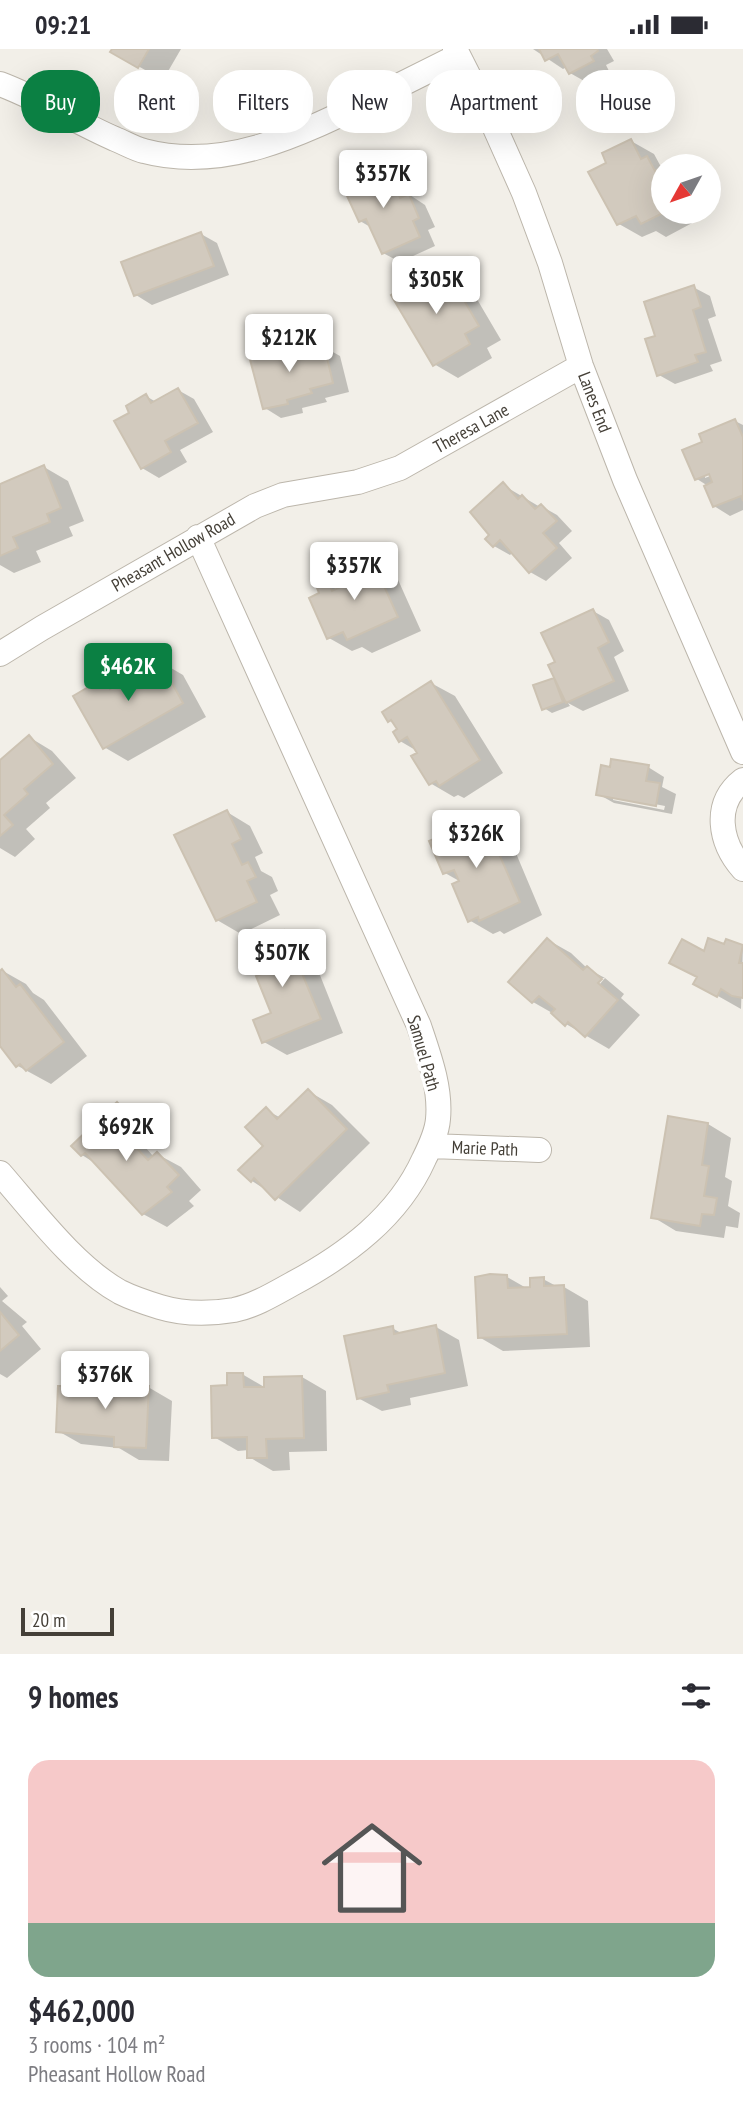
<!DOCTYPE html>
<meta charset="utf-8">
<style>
:root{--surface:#fff;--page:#f2f2f3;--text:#2b2b33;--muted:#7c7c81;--line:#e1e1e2;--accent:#0b8043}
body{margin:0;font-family:"PT Sans Narrow",sans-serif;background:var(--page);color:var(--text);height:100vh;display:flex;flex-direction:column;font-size:26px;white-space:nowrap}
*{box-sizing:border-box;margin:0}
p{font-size:23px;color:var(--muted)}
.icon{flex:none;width:38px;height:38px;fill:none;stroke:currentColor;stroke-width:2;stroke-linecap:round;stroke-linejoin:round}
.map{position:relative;height:1605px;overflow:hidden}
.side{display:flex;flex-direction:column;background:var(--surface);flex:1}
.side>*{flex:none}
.top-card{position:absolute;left:21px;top:21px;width:702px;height:63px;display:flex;gap:14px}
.needle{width:46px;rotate:230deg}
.tools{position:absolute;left:651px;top:105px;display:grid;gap:14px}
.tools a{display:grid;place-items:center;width:70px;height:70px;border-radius:50%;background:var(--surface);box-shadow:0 7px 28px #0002;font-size:35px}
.scale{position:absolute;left:21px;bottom:18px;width:93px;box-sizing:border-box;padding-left:7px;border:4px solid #443f37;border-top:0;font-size:19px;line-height:24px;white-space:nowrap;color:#443f37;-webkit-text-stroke:5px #fff;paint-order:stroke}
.price{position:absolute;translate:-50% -60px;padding:0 16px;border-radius:7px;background:#fff;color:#222;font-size:23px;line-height:46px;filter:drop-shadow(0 2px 4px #0008)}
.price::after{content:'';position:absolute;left:50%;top:42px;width:21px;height:16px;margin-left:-10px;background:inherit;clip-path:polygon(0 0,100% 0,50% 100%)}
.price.active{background:var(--accent);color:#fff}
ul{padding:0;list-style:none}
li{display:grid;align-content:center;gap:14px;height:371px;padding:0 28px}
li+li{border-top:2px solid var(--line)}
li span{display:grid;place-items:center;height:217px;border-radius:21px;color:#555}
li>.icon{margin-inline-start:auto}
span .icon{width:126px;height:126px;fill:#fffc;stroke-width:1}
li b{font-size:30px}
h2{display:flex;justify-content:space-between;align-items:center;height:84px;padding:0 28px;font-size:30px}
.tag{padding:0 24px;border-radius:28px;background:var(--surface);box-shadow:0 7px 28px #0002;font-size:24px;line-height:63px}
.tag.active{background:var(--accent);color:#fff}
.status{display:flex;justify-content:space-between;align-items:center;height:49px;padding:0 35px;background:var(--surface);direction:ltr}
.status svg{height:19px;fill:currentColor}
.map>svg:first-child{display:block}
.shadow{fill:#0003;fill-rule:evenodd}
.building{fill:#d2cabe;stroke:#ccc2b2;stroke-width:2}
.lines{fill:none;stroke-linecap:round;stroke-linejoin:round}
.minor-casing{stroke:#bcb6ab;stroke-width:26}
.minor{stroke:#fff;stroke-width:24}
.labels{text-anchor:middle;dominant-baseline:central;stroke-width:7;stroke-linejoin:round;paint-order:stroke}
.street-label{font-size:18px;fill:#443f37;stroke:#fff}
</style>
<div class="status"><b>09:21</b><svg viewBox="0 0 49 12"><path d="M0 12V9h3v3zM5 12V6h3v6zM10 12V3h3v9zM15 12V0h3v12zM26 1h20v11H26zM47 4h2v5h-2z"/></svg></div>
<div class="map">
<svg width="743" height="1605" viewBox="0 0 743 1605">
<rect width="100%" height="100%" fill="#f2efe8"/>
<path class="shadow" d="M114 0H181L163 31 113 3Z
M533 0H607L614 12 606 16 609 22 586 33 570 24 567 18 563 20Z
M631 92 654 105 660 116 663 118V163H691L694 173 666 188 656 182 642 188 619 175 609 114Z
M381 121 397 130 401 140 425 156 435 178 428 181 435 197 400 213 383 204 372 179 360 172Z
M201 185 217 194 229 226 152 256 136 246Z
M448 226 471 240 501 291 487 299 492 309 458 329 434 315 424 228 434 234Z
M693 238 710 247 716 267 708 270 722 312 710 316 713 322 675 335 659 326 657 288Z
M278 297 293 306 324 298 340 307 349 343 325 349 327 353 302 359 303 364 281 369 265 359Z
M178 341 194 350 213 383 180 401 187 413 159 429 142 419 132 364 146 347 156 353Z
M735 372 743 376V461L730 467 714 457 708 437 697 430 704 394ZM718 424 705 429V426Z
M44 418 68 432 84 472 69 478 73 487 36 502 41 513 14 524 0 516V436Z
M503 436 540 458 541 457 557 466 572 482 559 494 572 509 546 532 530 523 513 503 510 506 494 497 492 487Z
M371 510 395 524 421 582 372 604 362 598 352 602 329 589 321 545 329 536 338 541 348 537Z
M593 562 609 571 624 602 614 608 629 642 583 662 568 654 570 657 552 664 544 659 554 631 558 634 557 614Z
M159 612 183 626 206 668 128 712 104 698V631L116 639 132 630 134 618 141 622Z
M431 634 455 647 503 724 464 749 458 746 454 748 430 734 417 702 400 692 399 681 396 676 390 672Z
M29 688 52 702 76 729 46 754 50 759 26 780 35 790 15 808 0 799V713Z
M648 718 664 728 662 738 676 745 672 765 614 754 598 745 612 720ZM613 747 665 757 664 761 613 751Z
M227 763 250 777 263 804 255 808 261 822 272 828 278 842 270 846 280 866 241 885 217 871Z
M483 770 507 783 542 866 504 885 500 882 493 885 469 871 461 833 445 824Z
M284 883 308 896 343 984 287 1006 264 993 273 965 266 925Z
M548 891 571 904 588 920 605 929H601L594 942 605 929 624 945 621 949 640 966 609 1000 566 975 554 965 533 953 510 933Z
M727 892 743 897 741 960 695 934 705 904 725 897Z
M3 922 26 935 33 944 44 951 87 1007 51 1035 18 1017 0 994V924Z
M308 1042 332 1056 370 1094 300 1163 252 1132 241 1121 265 1097 266 1061 281 1069Z
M117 1056 141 1069 148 1077 136 1088 154 1108 157 1105 181 1118 201 1141 189 1152 194 1157 167 1178 143 1165 98 1116 82 1106Z
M708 1075 731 1089 725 1128 732 1132 728 1157 740 1164 738 1179 726 1177 724 1189 676 1182 653 1168Z
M507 1228 528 1240 543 1230 558 1238H564L588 1252 590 1298 503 1302 479 1288Z
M0 1238 8 1247 2 1252 27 1273 22 1277 41 1300 7 1329 0 1325Z
M436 1278 459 1291 468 1337 410 1349 411 1356 382 1362 358 1349 392 1279 403 1285Z
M242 1325 266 1339 302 1328 326 1342 327 1402 289 1403 290 1421 273 1422 249 1408V1401L238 1402 214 1388 229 1338Z
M94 1329 107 1337 148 1338 172 1352 169 1412 139 1411 119 1399 81 1395 58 1382 79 1339Z"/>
<path class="building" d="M112 0H149L138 19 110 3Z
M539 0H597L598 2 591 7 594 12 569 25 558 5 545 12Z
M631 90 641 110 647 107 655 122 661 119 663 123V163H665L641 175 636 167 617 176 588 123 606 114 602 104Z
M381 119 388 136 394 133 400 149 409 145 419 169 413 172 420 188 382 205 366 170 359 173 342 136Z
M201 183 214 217 134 247 121 213Z
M448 224 479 277 465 285 470 295 433 317 391 246 424 226 430 235Z
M694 236 701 258 693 261 706 303 695 306 698 313 657 327 645 290 655 287 644 253Z
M278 296 281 307 324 296 333 334 310 340 312 344 287 351 288 355 263 360 248 303Z
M178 339 198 374 165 392 171 403 141 420 114 372 129 364 126 357 146 345 151 354Z
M735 370 743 388V452L741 447 713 458 704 437 712 433 709 425 695 431 682 401 702 393 699 385Z
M44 416 61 459 47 465 50 473 13 488 18 499 0 507V435Z
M503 433 518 450 522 446 535 460 541 455 557 472 543 484 557 499 529 524 500 491 493 498 485 490 489 486 470 463Z
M371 508 398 568 347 591 343 583 327 590 309 549 319 544 317 539 329 534 332 542 345 536 339 522Z
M593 560 609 593 598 599 614 632 566 654 548 616 555 613 541 584Z
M159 610 183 654 103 700 73 647 104 629 110 640 130 629 125 621 134 616 137 622Z
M554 629 563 653 542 661 533 636Z
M431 632 480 711 439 737 436 732 429 736 411 707 417 704 407 688 399 693 393 683 397 680 391 671 388 673 382 663Z
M29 686 53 715 24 740 28 745 4 766 13 776 0 787V711Z
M611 710 649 716 646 732 660 734 656 757 596 746 601 716 610 718Z
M227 761 241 790 232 795 242 816 248 813 256 828 247 832 257 853 216 872 174 786Z
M483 768 520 853 479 872 478 868 468 873 452 835 459 832 454 821 443 825 429 792Z
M284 881 321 970 262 994 253 971 271 964 256 927 264 924 252 894Z
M547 889 583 921 587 917 602 930 598 934 618 951 585 988 568 973 565 977 551 964 555 960 539 947 532 954 508 933Z
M708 889 724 895 726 890 743 896 739 914H743V949L732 947 721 940 717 948 693 935 697 928 669 914 682 890 704 902Z
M2 920 16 938 20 935 64 993 26 1022 20 1015 16 1018 0 997V922Z
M308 1040 347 1080 275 1151 254 1129 251 1133 238 1121 263 1097 245 1078 266 1058 277 1070Z
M117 1053 126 1063 113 1074 148 1111 157 1103 179 1126 167 1138 172 1143 142 1166 85 1104 81 1107 71 1097Z
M668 1067 708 1074 702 1116 709 1117 704 1147 717 1149 714 1166 702 1165 700 1177 651 1169Z
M490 1225 507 1226 508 1239 530 1238V1229L544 1228V1237L564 1236 567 1285 478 1289 475 1228Z
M0 1263 19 1286 0 1302Z
M436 1276 445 1324 387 1336 389 1343 357 1350 344 1287 393 1277 394 1285Z
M227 1324H243L244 1338H264V1328L302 1327 304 1389 266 1390 267 1409H247V1388L212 1389 211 1337 227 1336Z
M78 1327H95L94 1334 149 1337 146 1399 114 1398V1388L56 1383 58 1337H77Z"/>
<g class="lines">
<defs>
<path id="minor" d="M455 0 495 79 524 144 550 214 581 317 625 431 743 703
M0 35C40 50 76 73 115 90 125 94 135 100 144 102 223 123 299 86 368 52 398 37 428 22 458 7
M0 605 42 579 255 457 283 446 358 433 400 419 581 317
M743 731C712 755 720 794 743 820
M431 1097 539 1101
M0 1124C34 1163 75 1218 120 1243 132 1249 147 1254 160 1258 183 1265 210 1265 234 1261 254 1257 274 1245 292 1235 346 1206 398 1168 424 1110 430 1098 437 1084 438 1070 441 1039 429 1007 419 977L198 488"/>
</defs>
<use href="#minor" class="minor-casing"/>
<use href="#minor" class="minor"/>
</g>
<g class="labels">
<g class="street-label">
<text transform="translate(595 353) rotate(69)">Lanes End</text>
<text transform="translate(471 379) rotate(-29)">Theresa Lane</text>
<text transform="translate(173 503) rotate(-30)">Pheasant Hollow Road</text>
<text transform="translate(424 1004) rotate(74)">Samuel Path</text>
<text transform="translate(485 1099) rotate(2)">Marie Path</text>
</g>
</g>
</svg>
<div class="tools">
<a><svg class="needle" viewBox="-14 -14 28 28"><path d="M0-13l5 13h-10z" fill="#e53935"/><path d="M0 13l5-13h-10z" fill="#7c7c81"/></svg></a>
</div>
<div class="scale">20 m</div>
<b class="price" style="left:383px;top:161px">$357K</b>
<b class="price" style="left:436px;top:267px">$305K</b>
<b class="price" style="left:289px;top:325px">$212K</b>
<b class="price" style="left:354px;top:553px">$357K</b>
<b class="price active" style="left:128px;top:654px">$462K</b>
<b class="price" style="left:476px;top:821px">$326K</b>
<b class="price" style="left:282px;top:940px">$507K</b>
<b class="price" style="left:126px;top:1114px">$692K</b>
<b class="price" style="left:105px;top:1362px">$376K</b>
<div class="top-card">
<a class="tag active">Buy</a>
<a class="tag">Rent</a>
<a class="tag">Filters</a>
<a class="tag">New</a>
<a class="tag">Apartment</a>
<a class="tag">House</a>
</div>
</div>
<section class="side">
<h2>9 homes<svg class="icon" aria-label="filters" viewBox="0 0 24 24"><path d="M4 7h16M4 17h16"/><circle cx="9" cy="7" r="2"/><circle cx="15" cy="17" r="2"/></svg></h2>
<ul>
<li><span style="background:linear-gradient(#f6c9c9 75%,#7fa58c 0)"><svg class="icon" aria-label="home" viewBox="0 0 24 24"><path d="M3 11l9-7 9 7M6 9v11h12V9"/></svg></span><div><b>$462,000</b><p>3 rooms · 104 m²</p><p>Pheasant Hollow Road</p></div></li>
</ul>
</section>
